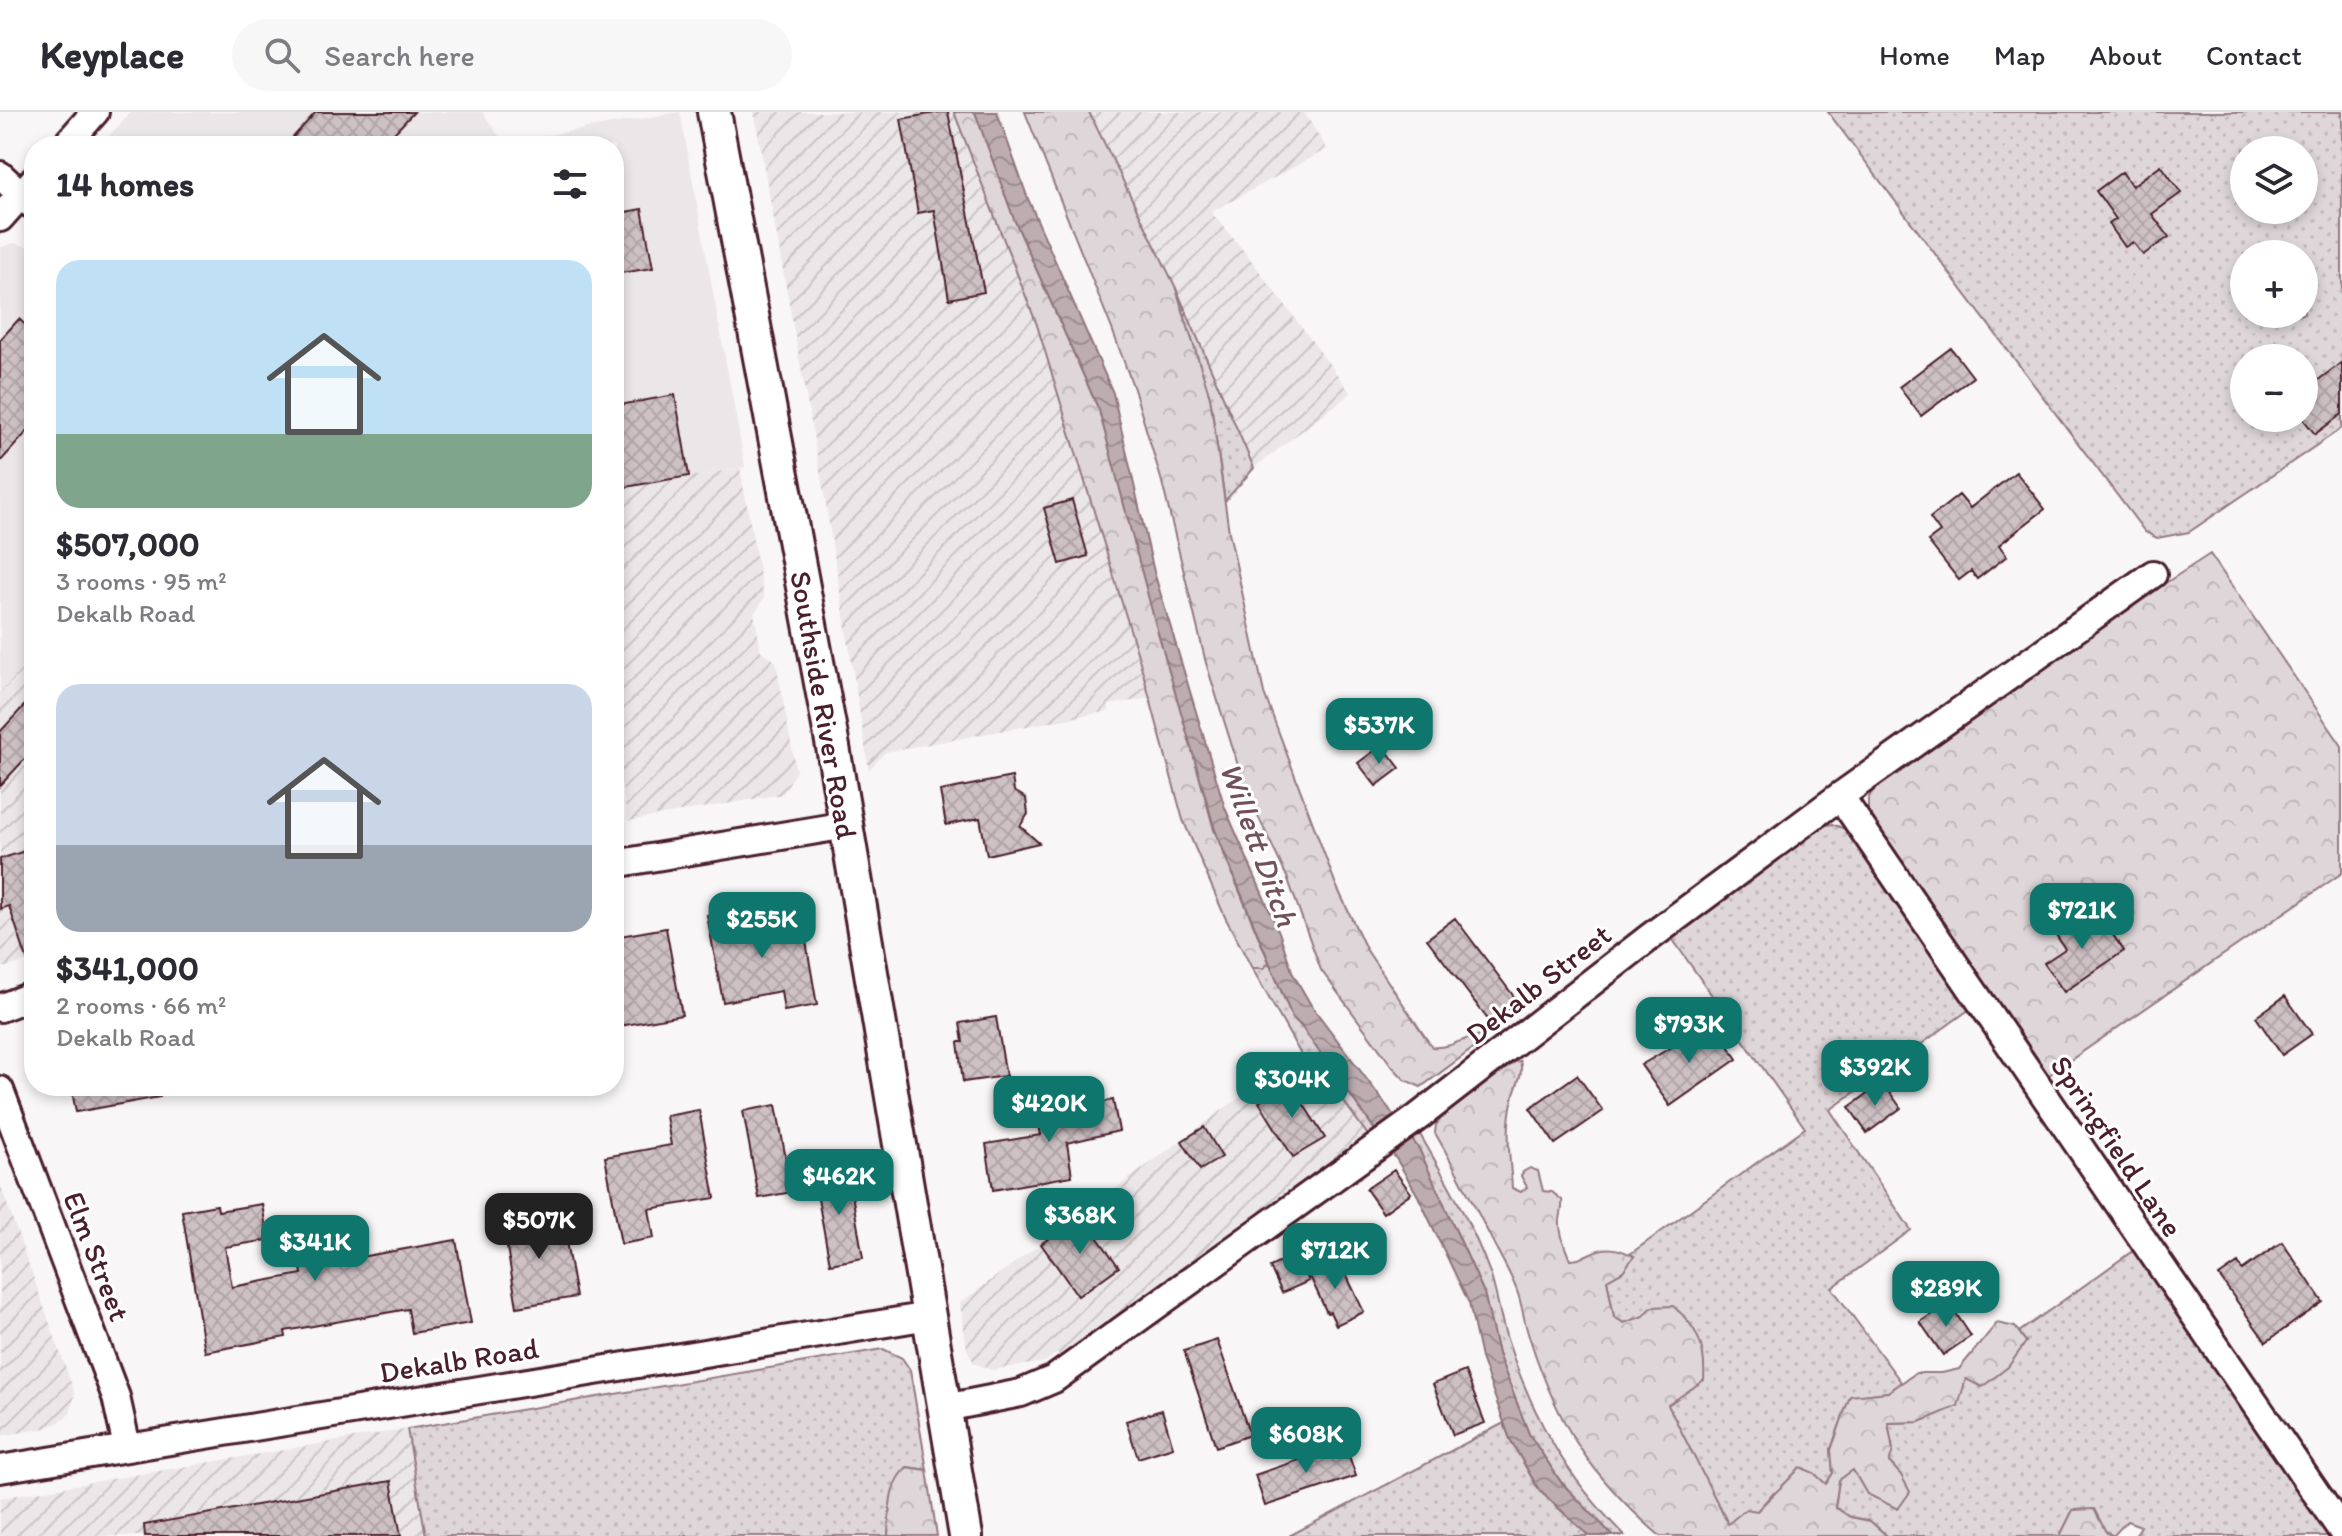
<!DOCTYPE html>
<meta charset="utf-8">
<style>
:root{--surface:#fff;--page:#f7f7f7;--text:#2b2b33;--muted:#7c7c81;--line:#e1e1e2;--accent:#0f766e}
body{margin:0;font-family:Itim,sans-serif;background:var(--page);color:var(--text);height:100vh;display:flex;flex-direction:column;font-size:30px;white-space:nowrap}
*{box-sizing:border-box;margin:0}
p{font-size:26px;color:var(--muted)}
.icon{flex:none;width:44px;height:44px;fill:none;stroke:currentColor;stroke-width:2;stroke-linecap:round;stroke-linejoin:round}
.map{position:relative;flex:1;overflow:hidden}
.drawer{position:absolute;left:24px;top:24px;width:600px;height:960px;display:flex;flex-direction:column;background:var(--surface);border-radius:32px;box-shadow:0 4px 12px #0003}
.drawer>*{flex:none}
.fabs{position:absolute;left:2230px;top:24px;display:grid;gap:16px}
.fabs a{display:grid;place-items:center;width:88px;height:88px;border-radius:50%;background:var(--surface);box-shadow:0 4px 12px #0003;font-size:40px}
.price{position:absolute;translate:-50% -68px;padding:0 18px;border-radius:16px;background:var(--accent);color:#fff;font-size:26px;line-height:52px;filter:drop-shadow(0 2px 4px #0008)}
.price::after{content:'';position:absolute;left:50%;top:48px;width:24px;height:18px;margin-left:-12px;background:inherit;clip-path:polygon(0 0,100% 0,50% 100%)}
.price.selected{background:#222;color:#fff}
ul{padding:0;list-style:none}
li{display:grid;align-content:center;gap:16px;height:424px;padding:0 32px}
li span{display:grid;place-items:center;height:248px;border-radius:24px;color:#555}
li>.icon{margin-inline-start:auto}
span .icon{width:144px;height:144px;fill:#fffc;stroke-width:1}
li b{font-size:34px}
h2{display:flex;justify-content:space-between;align-items:center;height:96px;padding:0 32px;font-size:34px}
header{display:flex;align-items:center;gap:48px;box-sizing:border-box;height:112px;padding:0 40px;background:var(--surface);border-bottom:2px solid var(--line)}
header strong{font-size:38px}
nav{display:flex;gap:44px;margin-inline-start:auto;font-size:28px}
.search{width:560px;height:72px;background:var(--page);display:flex;align-items:center;gap:20px;box-sizing:border-box;padding:0 28px;border-radius:44px;color:var(--muted);font-size:30px}
.map>svg:first-child{display:block}
.built{fill:#ebe6e8}
.industrial{fill:url(#industrial-furrows)}
.grass{fill:url(#grass-dots);stroke:#947a82;stroke-width:2;fill-rule:evenodd}
.forest{fill:url(#forest-crowns);stroke:#947a82;stroke-width:2}
.water{fill:url(#water-waves);stroke:#8f747b;stroke-width:2}
.building{fill:url(#building-cross-hatch);stroke:#4a1f2b;stroke-width:2}
.lines{fill:none;stroke-linecap:round;stroke-linejoin:round}
.minor-casing{stroke:#4a1f2b;stroke-width:32}
.major-casing{stroke:#4a1f2b;stroke-width:38}
.minor{stroke:#fff;stroke-width:26}
.major{stroke:#fff;stroke-width:32}
.labels{text-anchor:middle;dominant-baseline:central;stroke-width:6;stroke-linejoin:round;paint-order:stroke}
.street-label{font-size:30px;fill:#4a1f2b;stroke:#fff}
.water-label{font-size:32px;font-style:italic;fill:#72515a;stroke:#fff}
</style>
<header>
<strong>Keyplace</strong>
<div class="search"><svg class="icon" aria-label="search" viewBox="0 0 24 24"><circle cx="10" cy="10" r="6"/><path d="M15 15l6 6"/></svg>Search here</div>
<nav><a>Home</a><a>Map</a><a>About</a><a>Contact</a></nav>
</header>
<div class="map">
<svg width="2342" height="1424" viewBox="0 0 2342 1424">
<defs>
<pattern id="industrial-furrows" width="10" height="10" patternUnits="userSpaceOnUse" patternTransform="scale(2)"><rect width="10" height="10" fill="#ebe6e8"/><path d="M-1 1l2-2M0 10L10 0M9 11l2-2" fill="none" stroke="#cbc5c7"/></pattern>
<pattern id="grass-dots" width="8" height="8" patternUnits="userSpaceOnUse" patternTransform="scale(2)"><rect width="8" height="8" fill="#ded6d9"/><path d="M2 2h.1M6 6h.1" fill="none" stroke="#c0b7ba" stroke-width="1.8" stroke-linecap="round"/></pattern>
<pattern id="forest-crowns" width="20" height="18" patternUnits="userSpaceOnUse" patternTransform="scale(2)"><rect width="20" height="18" fill="#ded6d9"/><path d="M2 6a3 3 0 1 1 6 0M12 15a3 3 0 1 1 6 0" fill="none" stroke="#c0b7ba"/></pattern>
<pattern id="water-waves" width="16" height="10" patternUnits="userSpaceOnUse" patternTransform="scale(2)"><rect width="16" height="10" fill="#bdadb0"/><path d="M0 5q4-4 8 0t8 0" fill="none" stroke="#9c8c8f"/></pattern>
<pattern id="building-cross-hatch" width="8" height="8" patternUnits="userSpaceOnUse" patternTransform="scale(2)"><rect width="8" height="8" fill="#cdc1c4"/><path d="M0 0l8 8M0 8l8-8" fill="none" stroke="#b2a5a9"/></pattern>
</defs>
<rect width="100%" height="100%" fill="#f8f6f7"/>
<filter id="ink" filterUnits="userSpaceOnUse"><feTurbulence type="fractalNoise" baseFrequency=".0125" numOctaves="2"/><feDisplacementMap in="SourceGraphic" scale="16" xChannelSelector="R" yChannelSelector="G"/><feConvolveMatrix kernelMatrix="1 2 1 2 8 2 1 2 1" color-interpolation-filters="sRGB"/></filter>
<g filter="url(#ink)">
<path class="built" d="M131 0H482L504 31 680 0 745 355 614 378V34H100Z
M13 131 34 136V544L0 581V136Z"/>
<path class="industrial" d="M754 0H954L1037 213 1150 586 1109 593V599L885 640 869 658 825 387Z
M1089 0H1304L1327 37 1211 100 1248 144 1351 281 1254 356 1175 174Z
M740 356 764 486 754 502 761 539 776 550 796 659 783 682 628 709 614 632V378Z
M34 544V847L6 855 0 854V581Z
M1300 941 1308 955 1317 951 1370 1026 1061 1247 1057 1241 1044 1250 992 1258 974 1251 967 1237 960 1191Z
M0 1072 75 1282 70 1301 59 1310 46 1316 0 1324Z
M407 1317 426 1424H0V1386Z"/>
<path class="grass" d="M1828 0H2342V316L2189 420 2157 426 2145 420ZM2244 38H2304V98H2244ZM2244 142H2304V202H2244ZM2244 246H2304V306H2244Z
M1175 174 1254 356 1225 389 1210 285Z
M1832 712 1848 718 1970 897 1830 998 1911 1118 1832 1176 1901 1270 1888 1280 1850 1285 1831 1337 1833 1361 1826 1373 1814 1361 1772 1382 1757 1399 1728 1412 1667 1293 1644 1204 1624 1211 1614 1205 1607 1168 1623 1159 1634 1144 1630 1142 1805 1016 1671 825 1822 714Z
M1269 850 1292 905 1301 914 1377 1021 1370 1026 1317 952 1308 955 1252 856H1264Z
M1418 1019C1444 1064 1472 1112 1490 1161 1497 1182 1500 1205 1507 1227 1533 1306 1566 1365 1625 1424H1613L1561 1370 1529 1322 1498 1242 1484 1181 1419 1037 1409 1023Z
M2134 1138 2334 1424H2135L2141 1414 2127 1409 2113 1424 2073 1398 2060 1424H1887L1870 1409 1850 1405 1835 1395 1839 1368 1853 1357 1867 1382 1901 1363 1888 1349 1893 1339 1888 1311 1920 1310 1966 1267 2026 1230 2019 1220Z
M883 1237 902 1246 910 1258 927 1358 907 1355 892 1381 888 1424H426L407 1317Z
M1504 1311 1510 1327 1539 1378 1589 1424H1289Z"/>
<path class="forest" d="M954 0H975L1014 107 1099 298 1214 718 1269 850 1264 856H1252L1225 805 1183 708 1140 550 1037 213Z
M1025 0H1089L1175 174 1210 285 1229 420 1264 581 1336 773 1366 837 1432 935C1452 937 1464 924 1483 923L1485 925 1483 929 1421 975 1405 968 1392 954 1321 858 1287 765 1246 679 1206 551 1162 370 1134 277 1112 217Z
M2210 442 2342 634V761L2046 965 1868 700V687L1875 675 2069 534Z
M1520 949C1524 961 1516 974 1513 986 1505 1016 1510 1046 1512 1076L1521 1080 1527 1075 1521 1064 1523 1060 1530 1056 1538 1059 1543 1079 1552 1080 1562 1088C1563 1096 1561 1100 1560 1108 1559 1121 1565 1136 1570 1148 1579 1149 1581 1145 1589 1142 1606 1133 1618 1136 1634 1144L1623 1159 1607 1168 1614 1205 1624 1211 1644 1204 1652 1195 1673 1194C1698 1215 1706 1236 1704 1268L1668 1293 1728 1412 1746 1397 1757 1399C1772 1383 1786 1372 1800 1355L1814 1361 1826 1372 1833 1361 1831 1338 1850 1284 1888 1280 1916 1261H1942L1959 1257 1997 1211 2015 1215 2026 1230 2008 1255 1982 1275 1966 1267 1958 1294 1920 1310 1888 1311 1893 1339 1889 1350 1901 1363 1910 1380 1898 1397 1867 1382 1853 1358 1839 1368 1835 1395 1850 1405 1870 1409 1887 1424H1660C1591 1364 1558 1314 1530 1227 1524 1212 1523 1195 1517 1179 1511 1162 1501 1146 1493 1130 1474 1093 1456 1057 1435 1021L1436 1013 1444 1003 1515 950Z
M907 1355 927 1358 937 1424H888C890 1400 887 1372 907 1355Z
M2094 1397 2106 1420 2113 1424H2060L2073 1398Z"/>
<path class="water" d="M975 0H997L1028 87 1113 281 1154 460 1225 696 1279 820 1293 862 1311 893 1419 1037 1484 1181 1498 1242 1529 1322 1561 1370 1613 1424H1589L1539 1378 1510 1327 1481 1246 1469 1191 1418 1084 1397 1048 1301 914 1292 905 1215 718 1156 514 1099 298 1014 107Z"/>
<path class="building" d="M316 0H414L382 34H285Z
M941 0H948L984 180 949 187 934 98 918 101 901 7Z
M2161 53 2181 81 2152 102 2169 125 2143 143 2133 130 2125 135 2109 112 2116 107 2096 79 2122 60 2132 74Z
M642 97 653 156 614 162V102Z
M19 207 34 221V312L0 350V228Z
M1951 236 1973 265 1921 304 1899 275Z
M2342 250V302L2315 322 2304 308V279Z
M675 283 689 364 614 377V294Z
M2016 360 2045 397 1999 433 2007 444 1977 467 1971 459 1959 468 1928 429 1940 420 1930 406 1959 383 1970 396Z
M1072 388 1088 444 1060 452 1044 396Z
M34 583V637L0 674V620Z
M1382 633 1400 656 1376 674 1358 651Z
M1012 665 1014 679 1026 686 1028 702 1020 714 1039 731 987 743 980 706 946 713 940 679Z
M34 736V855L30 856 9 794 0 797V747Z
M740 797 744 817 802 806 817 893 784 899 781 879 723 890 707 803Z
M2087 798 2098 814 2104 810 2124 839 2064 880 2044 851 2065 837 2055 821Z
M1455 806 1518 890 1490 910 1427 827Z
M666 816 682 903 614 915V825Z
M2285 884 2312 922 2282 943 2256 905Z
M996 905 1006 964 963 970 958 930H963L960 911Z
M1717 918 1737 947 1670 994 1641 953 1692 923 1696 929 1710 919 1712 922Z
M1577 963 1603 999 1555 1032 1530 996Z
M1290 971 1325 1026 1293 1045 1259 990Z
M1883 971 1901 996 1867 1021 1849 995Z
M71 974H159L160 985 76 1000Z
M1091 988 1092 992 1113 988 1119 1019 1067 1031 1072 1064 993 1078 986 1032 1041 1023 1037 1001 1040 998Z
M776 993 792 1080 759 1086 743 999Z
M699 998 715 1086 649 1097 654 1126 621 1132 605 1045 671 1033 666 1004Z
M1204 1015 1222 1045 1200 1058 1182 1029Z
M1394 1058 1411 1081 1383 1101 1366 1077Z
M848 1059 863 1146 830 1152 814 1065Z
M262 1092 268 1128 225 1135 232 1175 302 1162 297 1132 356 1121 360 1145 456 1128 471 1211 412 1221 408 1197 285 1219 286 1225 205 1240 182 1099 217 1093 218 1099Z
M561 1102 576 1185 517 1195 503 1112Z
M1081 1103 1119 1155 1078 1184 1041 1132Z
M2282 1130 2323 1190 2266 1230 2219 1164 2238 1151 2242 1158Z
M1297 1142 1309 1169 1282 1181 1270 1155Z
M1332 1146 1337 1156 1342 1154 1364 1200 1336 1213 1330 1200 1327 1201 1307 1158Z
M1949 1191 1971 1224 1943 1243 1920 1210Z
M1217 1228 1250 1323 1216 1335 1184 1239Z
M1465 1259 1485 1311 1453 1323 1433 1272Z
M1162 1298 1173 1335 1138 1346 1126 1309Z
M1345 1332 1356 1364 1265 1394 1255 1363Z
M391 1369 401 1424H145L144 1413Z"/>
<g class="lines">
<defs>
<path id="minor" d="M65 34 95 0
M0 63 31 92
M0 106 34 68
M1840 684 2342 1419
M614 752 847 713
M0 896 34 883
M0 978 116 1285 127 1335
M945 1296 1021 1281 1054 1267 1418 1005 1650 825 1840 684 2153 462
M0 1357 929 1204"/>
<path id="major" d="M714 0 833 635 966 1424"/>
</defs>
<use href="#minor" class="minor-casing"/>
<use href="#major" class="major-casing"/>
<use href="#minor" class="minor"/>
<use href="#major" class="major"/>
</g>
</g>
<g class="labels">
<g class="street-label">
<text transform="translate(824 593) rotate(80)">Southside River Road</text>
<text transform="translate(1538 872) rotate(-38)">Dekalb Street</text>
<text transform="translate(2117 1034) rotate(56)">Springfield Lane</text>
<text transform="translate(97 1144) rotate(69)">Elm Street</text>
<text transform="translate(459 1248) rotate(-9)">Dekalb Road</text>
</g>
<g class="water-label">
<text transform="translate(1259 732) rotate(70)">Willett Ditch</text>
</g>
</g>
</svg>
<div class="fabs">
<a><svg class="icon" aria-label="layers" viewBox="0 0 24 24"><path d="M12 4l9 5-9 5-9-5zM3 14l9 5 9-5"/></svg></a>
<a>+</a>
<a>−</a>
</div>
<b class="price" style="left:1379px;top:654px">$537K</b>
<b class="price" style="left:2082px;top:839px">$721K</b>
<b class="price" style="left:762px;top:848px">$255K</b>
<b class="price" style="left:1689px;top:953px">$793K</b>
<b class="price" style="left:1875px;top:996px">$392K</b>
<b class="price" style="left:1292px;top:1008px">$304K</b>
<b class="price" style="left:1049px;top:1032px">$420K</b>
<b class="price" style="left:839px;top:1105px">$462K</b>
<b class="price" style="left:1080px;top:1144px">$368K</b>
<b class="price selected" style="left:539px;top:1149px">$507K</b>
<b class="price" style="left:315px;top:1171px">$341K</b>
<b class="price" style="left:1335px;top:1179px">$712K</b>
<b class="price" style="left:1946px;top:1217px">$289K</b>
<b class="price" style="left:1306px;top:1363px">$608K</b>
<section class="drawer">
<h2>14 homes<svg class="icon" aria-label="filters" viewBox="0 0 24 24"><path d="M4 7h16M4 17h16"/><circle cx="9" cy="7" r="2"/><circle cx="15" cy="17" r="2"/></svg></h2>
<ul>
<li><span style="background:linear-gradient(#bfe0f5 70%,#7fa58c 0)"><svg class="icon" aria-label="home" viewBox="0 0 24 24"><path d="M3 11l9-7 9 7M6 9v11h12V9"/></svg></span><div><b>$507,000</b><p>3 rooms · 95 m²</p><p>Dekalb Road</p></div></li>
<li><span style="background:linear-gradient(#c9d6e8 65%,#9aa5b1 0)"><svg class="icon" aria-label="home" viewBox="0 0 24 24"><path d="M3 11l9-7 9 7M6 9v11h12V9"/></svg></span><div><b>$341,000</b><p>2 rooms · 66 m²</p><p>Dekalb Road</p></div></li>
</ul>
</section>
</div>
